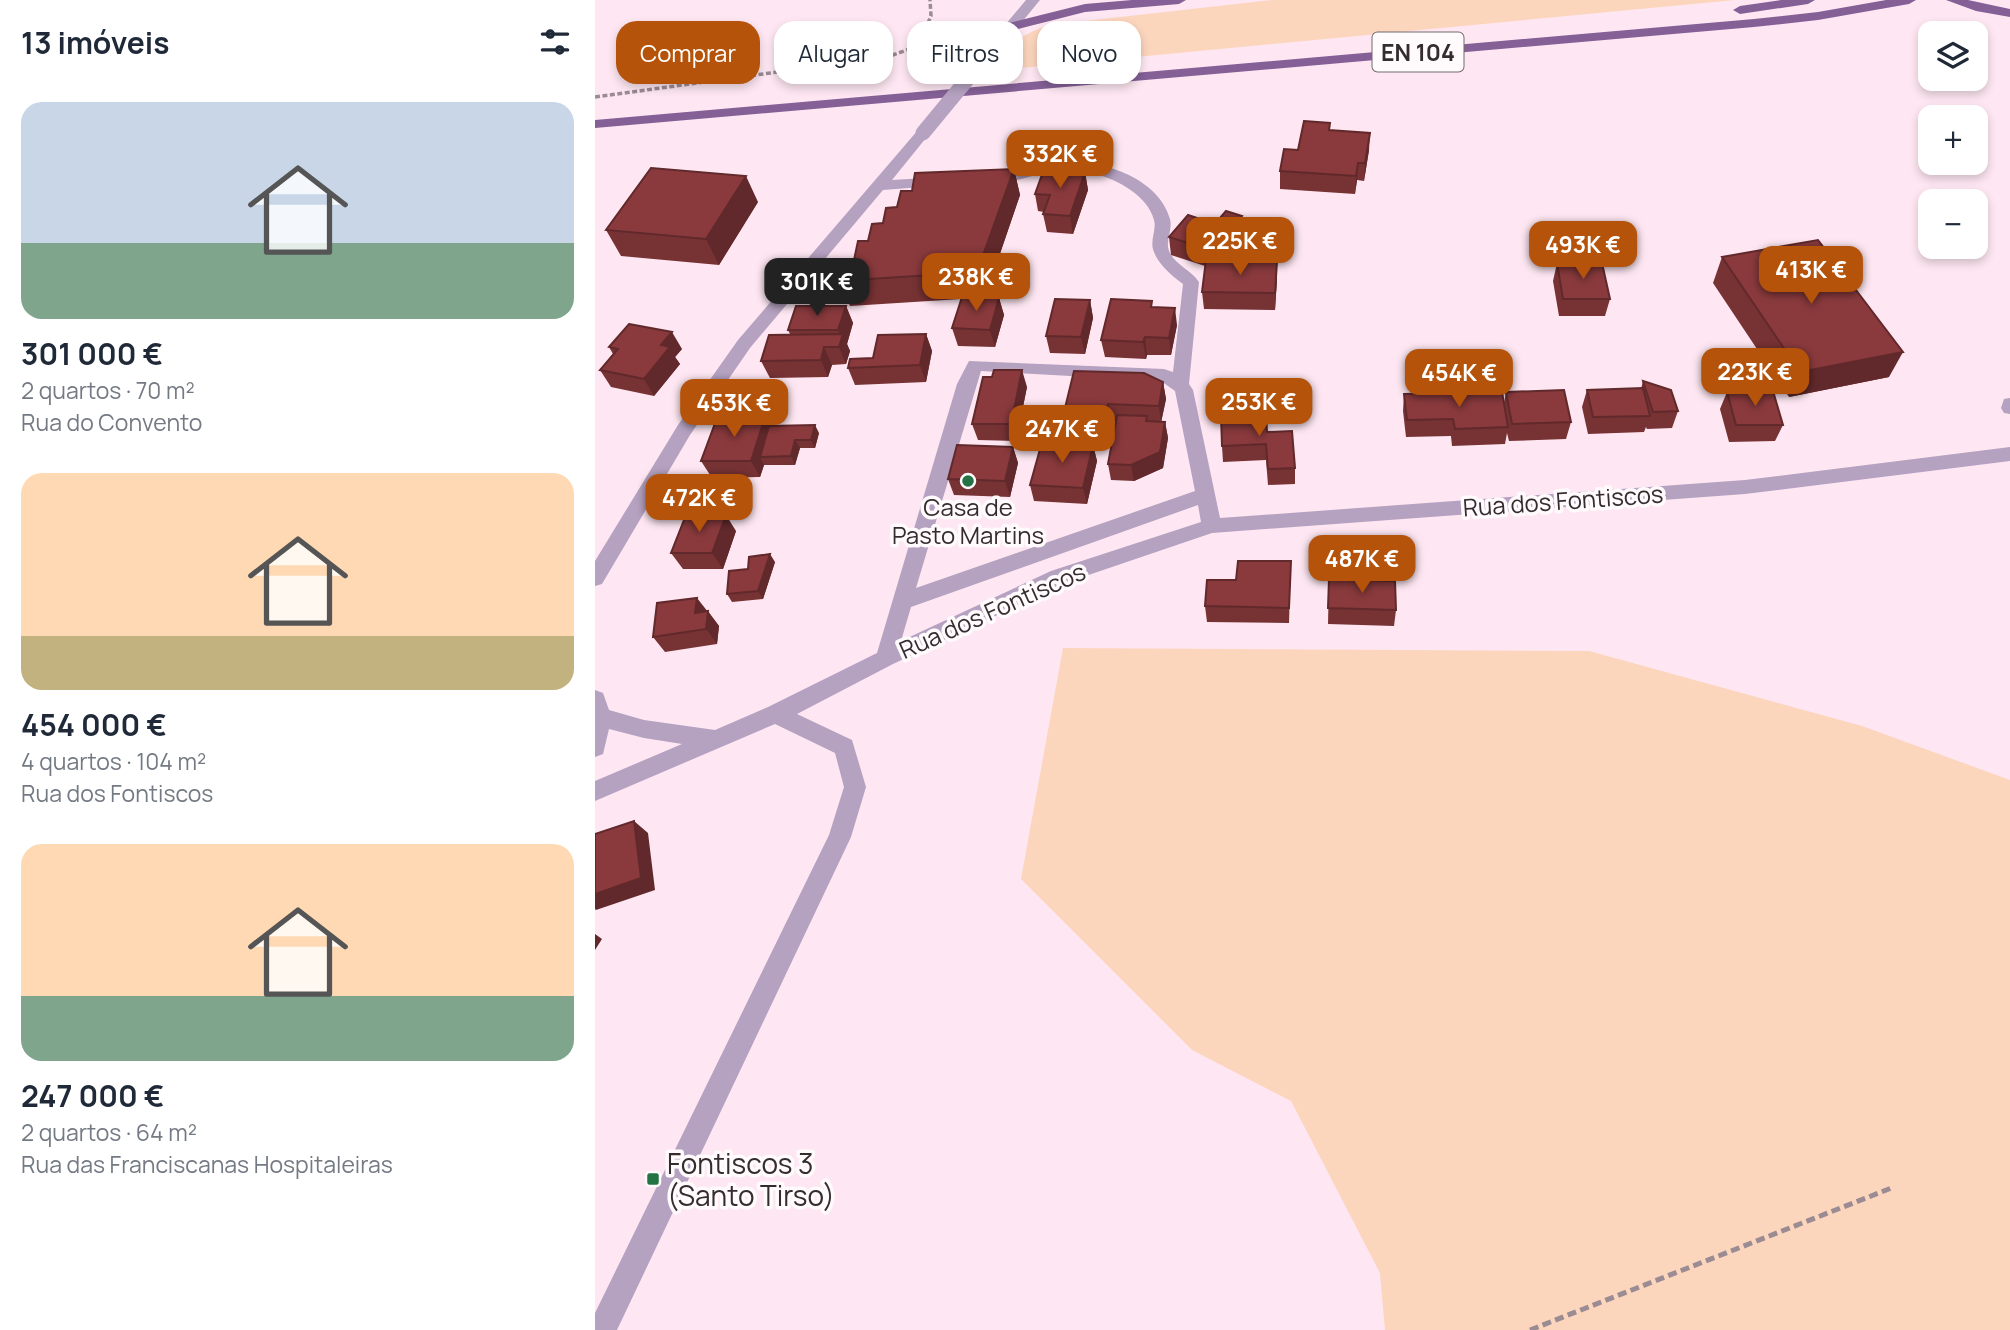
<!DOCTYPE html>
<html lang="pt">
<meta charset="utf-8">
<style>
:root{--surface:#fff;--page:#f6f6f7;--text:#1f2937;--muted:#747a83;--accent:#b45309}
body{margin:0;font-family:Manrope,sans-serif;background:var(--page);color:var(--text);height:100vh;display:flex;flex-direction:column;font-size:26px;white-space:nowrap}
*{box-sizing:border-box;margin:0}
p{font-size:23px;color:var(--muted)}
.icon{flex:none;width:38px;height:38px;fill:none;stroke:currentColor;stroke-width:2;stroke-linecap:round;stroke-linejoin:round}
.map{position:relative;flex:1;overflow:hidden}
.side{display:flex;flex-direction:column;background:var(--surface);width:595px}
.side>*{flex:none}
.top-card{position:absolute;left:21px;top:21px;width:665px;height:63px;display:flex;gap:14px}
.fabs{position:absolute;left:1323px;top:21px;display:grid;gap:14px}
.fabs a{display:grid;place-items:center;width:70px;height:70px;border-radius:14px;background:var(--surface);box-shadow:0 4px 10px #0003;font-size:35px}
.price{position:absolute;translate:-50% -60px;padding:0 16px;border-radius:14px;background:var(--accent);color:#fff;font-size:23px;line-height:46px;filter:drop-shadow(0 2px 4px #0008)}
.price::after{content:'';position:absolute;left:50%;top:42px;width:21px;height:16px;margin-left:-10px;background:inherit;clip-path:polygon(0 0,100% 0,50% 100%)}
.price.on{background:#222;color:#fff}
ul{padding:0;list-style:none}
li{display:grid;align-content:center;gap:14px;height:371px;padding:0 21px}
li span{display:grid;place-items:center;height:217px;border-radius:21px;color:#555}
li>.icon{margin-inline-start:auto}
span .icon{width:126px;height:126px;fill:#fffc;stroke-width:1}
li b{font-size:30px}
h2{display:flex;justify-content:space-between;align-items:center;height:84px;padding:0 21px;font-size:30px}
.pill{padding:0 24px;border-radius:21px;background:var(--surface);box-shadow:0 4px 10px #0003;font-size:24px;line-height:63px}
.pill.on{background:var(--accent);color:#fff}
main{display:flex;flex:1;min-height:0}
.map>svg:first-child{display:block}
.green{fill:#fcd5bd}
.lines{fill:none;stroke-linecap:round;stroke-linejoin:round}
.path-far1{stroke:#9b8b93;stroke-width:3.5;stroke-dasharray:5 2.5;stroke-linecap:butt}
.path{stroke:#9b8b93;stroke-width:5;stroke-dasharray:9 4.5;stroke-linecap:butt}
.minor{fill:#b5a1c0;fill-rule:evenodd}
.major{fill:#846097;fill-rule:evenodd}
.minor-bridge{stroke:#b5a1c0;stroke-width:15}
.wall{fill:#773234}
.shaded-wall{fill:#61292b}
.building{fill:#8a3a3d;stroke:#61292b;stroke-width:2}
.poi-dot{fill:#237344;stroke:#fffafc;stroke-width:2.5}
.labels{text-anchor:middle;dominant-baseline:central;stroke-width:7;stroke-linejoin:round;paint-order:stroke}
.shield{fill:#fffafc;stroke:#726a6d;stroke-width:2}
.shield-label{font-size:23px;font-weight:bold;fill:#352c30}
.street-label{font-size:24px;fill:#352c30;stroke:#fffafc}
.poi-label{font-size:24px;fill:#352c30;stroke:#fffafc}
.near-poi-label{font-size:28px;fill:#352c30;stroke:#fffafc;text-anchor:start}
</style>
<main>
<section class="side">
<h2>13 imóveis<svg class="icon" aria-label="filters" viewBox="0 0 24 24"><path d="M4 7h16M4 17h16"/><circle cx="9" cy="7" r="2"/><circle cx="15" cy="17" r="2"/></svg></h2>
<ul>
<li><span style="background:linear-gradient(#c9d6e8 65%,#7fa58c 0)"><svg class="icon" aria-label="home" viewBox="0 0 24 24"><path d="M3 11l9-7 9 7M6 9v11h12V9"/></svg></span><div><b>301 000 €</b><p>2 quartos · 70 m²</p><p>Rua do Convento</p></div></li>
<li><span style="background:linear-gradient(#ffd9b3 75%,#c2b280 0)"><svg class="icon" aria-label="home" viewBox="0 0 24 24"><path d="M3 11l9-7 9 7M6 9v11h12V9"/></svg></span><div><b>454 000 €</b><p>4 quartos · 104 m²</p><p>Rua dos Fontiscos</p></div></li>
<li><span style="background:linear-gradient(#ffd9b3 70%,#7fa58c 0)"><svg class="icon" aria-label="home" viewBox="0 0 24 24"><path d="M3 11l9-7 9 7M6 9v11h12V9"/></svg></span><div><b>247 000 €</b><p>2 quartos · 64 m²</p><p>Rua das Franciscanas Hospitaleiras</p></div></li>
</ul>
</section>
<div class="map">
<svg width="1415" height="1330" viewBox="0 0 1415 1330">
<rect width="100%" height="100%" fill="#fee7f2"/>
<path class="green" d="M677 0H1140L395 71C416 43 421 37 454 25Z
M468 648 994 651 1267 726 1415 780V1330H790L785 1273 696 1101 597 1050 426 879Z"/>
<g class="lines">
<path class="path-far1" d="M0 97 292 57 323 46 336 16 335 0"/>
<path class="path" d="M935 1330 1299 1187"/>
<path class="minor" d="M431 0H445L399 56H389V50Z
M328 129 335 133 297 180 347 177 352 179 355 182 352 185 288 190 155 348 95 435 7 584 0 586V561L83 425 143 340 323 130Z
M462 160C501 159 563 175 575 219 578 230 570 240 574 251 580 265 596 270 604 282L594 384 598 390 625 518 1150 480 1415 447V461L1150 494 617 533 470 583 298 664 202 714 257 740 271 787 256 837 22 1330H0V1313L234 835 249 787 240 753 180 724 0 801V781L87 744 49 738 14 729 8 754 0 757V690L8 693 14 710 49 720 120 730 173 707 282 653 362 384 374 361 569 369 578 372 588 284C576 275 564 265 559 252 554 241 562 230 559 220 553 196 523 180 501 174 489 170 476 169 464 170 446 171 398 192 385 179L393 174ZM386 371 566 381 580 391 600 491 321 588ZM603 505 606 522 456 571 306 641 316 607Z
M1415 398V414L1409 413 1406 408 1409 399Z"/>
<path class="major" d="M537 0H591L584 4 490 12 415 31 408 27 410 24 490 4Z
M1186 0H1220L1213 4 1145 14 1138 10 1145 6Z
M1291 0H1321L1314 4 1223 20 1159 27 0 128V120L1159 19 1223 12Z
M1351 0H1373L1415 9V17L1381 11Z"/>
<path class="minor-bridge" d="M328 133 394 53"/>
</g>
<path class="wall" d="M735 123V130L774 150 769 181 762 180 760 194 685 189V171L703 150Z
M419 169 425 195 390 297 404 298 409 315 400 347 363 346 357 328 366 299 255 306 244 281 273 241 288 223 317 191Z
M490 172 493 190 478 234 452 232 448 214 449 212 443 211 440 194Z
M163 202 124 265 26 256 11 230Z
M648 234 627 260 682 261V278L680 310 609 309 607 292 610 266 576 255 574 237Z
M1127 257 1294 377 1194 397 1118 283Z
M962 263 1015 299 1010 316H964L958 281Z
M495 300 498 318 490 354 455 353 451 336Z
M251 306 258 323 252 344 255 351 251 364 237 365 233 377 175 378 166 361 195 334 193 330Z
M558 307 582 325 576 355H552L551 359 510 357 506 340Z
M331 334 337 351 331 382 260 385 253 368 278 358Z
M14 347 87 349 80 357 85 364 59 396 16 387 5 370 18 354Z
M397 377 432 387 421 441 383 440 377 424Z
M849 379 909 403 911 392 976 422 971 439 914 441 912 433 910 444 857 446 856 436 811 437 808 411 809 394 849 393Z
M1048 381 1083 411 1077 428 1052 429 1051 427 1049 432 993 434 987 407 992 390 1046 389Z
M568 382 571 399 566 422H570L573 438 568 468 539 481 516 480 513 464 521 421H516L515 427 474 425 470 408Z
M1132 392 1188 425 1180 441 1134 442 1125 409Z
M174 426 224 433 220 448H205L200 465H169L165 477 117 478 106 461Z
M672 432 700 468V484L673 485 671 460 628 462 627 446Z
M498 445 502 461 492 504 439 501 435 485Z
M418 447 423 463 415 497 359 495 353 479Z
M141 531 128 569H88L76 553Z
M696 561 694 623 612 622 610 606 641 580Z
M180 562 168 599 137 602 132 594 153 569Z
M734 579 801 610 799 626 733 624Z
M111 611H113L124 626 122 644 70 652 58 637Z"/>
<path class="shaded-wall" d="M775 133 774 150 769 181 770 163Z
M763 163 762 180 760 194 761 176Z
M419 169 425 195 390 298 382 272Z
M490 172 493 190 478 234 475 216Z
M151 176 163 202 124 265 111 239Z
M647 216 648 234 620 269 619 251Z
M682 261V278L680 310V293Z
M404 298 409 315 400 347 395 330Z
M495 300 498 318 490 354 486 337Z
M251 306 258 323 252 344 255 351 251 364 244 347 247 337 243 330Z
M580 308 582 325 576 355 574 338Z
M77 332 87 349 80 357 85 364 59 396 49 379 66 345Z
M331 334 337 351 331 382 325 365Z
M550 337 552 355 551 359 548 342Z
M229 347 237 365 233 377 226 360Z
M1308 352 1294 377 1194 397 1205 372Z
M427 370 432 387 421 441 416 424Z
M568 382 571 399 566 423 564 406Z
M513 404 516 421 515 427 512 410Z
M170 417 179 434 165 457 169 465 165 477 156 461Z
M570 422 573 438 568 468 539 481 536 465Z
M220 425 224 433 220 448 216 440Z
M200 440 205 448 200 465 196 456Z
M498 445 502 461 492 504 488 488Z
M418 447 423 463 415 497 410 481Z
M131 515 141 531 128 569 117 553Z
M175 554 180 562 168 599 163 591Z
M102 598 124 626 122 644 100 613Z
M39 821 53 833 60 890 1 910 0 909V894Z
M0 934 7 939 0 950Z"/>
<path class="building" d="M709 121 735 123 734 130 775 133 770 163H763L761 176 685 171 689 149 703 150Z
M56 168 151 176 111 239 11 230Z
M419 169 382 272 244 281 248 261 259 260 263 241H273L277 224 288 223 291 208 302 207 306 191H317L320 173Z
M449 169 490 172 475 216 448 214 455 195 440 194Z
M631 211 647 216 619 251 574 237 593 215 620 224Z
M1223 240 1308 352 1205 372 1127 257Z
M611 260 682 261 680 293 607 292Z
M962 263H1007L1015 299H968Z
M367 297 404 298 395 330 357 328Z
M460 299 495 300 486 337 451 336Z
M516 299 557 301 556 307 580 308 574 338 550 337 548 342 506 340Z
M201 306H251L243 330H193Z
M34 324 77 332 66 345 75 347 49 379 5 370 23 349 14 347Z
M248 334 244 347H229L226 360 166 361 174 335Z
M331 334 325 365 253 368 255 359 278 358 283 335Z
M399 370H427L416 424H377L388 377H397Z
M479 371 549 373 568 382 564 406 513 404 512 410 470 408Z
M905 378 907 392 851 393 849 379Z
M1048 381 1076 390 1083 411 1058 412Z
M1048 388 1055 416 998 417 992 390Z
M969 390 976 422 917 424 911 392Z
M1178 391 1188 425H1141L1132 392Z
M907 392 913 427 860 429 858 419 812 420 809 394Z
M671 413 672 432 697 431 700 468 673 469 671 444 627 446 626 415Z
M522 415 552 416 551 421 570 422 565 452 536 465 513 464Z
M170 417 156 461H106L122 418Z
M220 425 216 440H200L196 456 165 457 174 426Z
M447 442 498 445 488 488 435 485Z
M362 445 418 447 410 481 353 479Z
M91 515H131L117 553H76Z
M175 554 163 591 132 594 134 571 153 569 154 557Z
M643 561H696L694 608 610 606 612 580H641Z
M734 579 800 581 801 610 733 608Z
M102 598 100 613 113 611 111 629 58 637 62 603Z
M39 821 46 878 0 894V834Z"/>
<g class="poi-dot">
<circle cx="373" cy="481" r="7"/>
<rect x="51" y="1172" width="14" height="14" rx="3.5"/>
</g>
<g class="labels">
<rect class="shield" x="777.5" y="32.5" width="91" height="39" rx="5"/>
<g class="shield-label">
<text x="823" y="52">EN 104</text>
</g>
<g class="street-label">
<text transform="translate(968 500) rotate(-4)">Rua dos Fontiscos</text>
<text transform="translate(397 610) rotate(-24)">Rua dos Fontiscos</text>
</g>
<g class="poi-label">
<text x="373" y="506">Casa de<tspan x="373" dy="28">Pasto Martins</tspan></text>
</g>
<g class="near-poi-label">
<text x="72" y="1163">Fontiscos 3<tspan x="72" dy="32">(Santo Tirso)</tspan></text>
</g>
</g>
</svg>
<div class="fabs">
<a><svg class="icon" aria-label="layers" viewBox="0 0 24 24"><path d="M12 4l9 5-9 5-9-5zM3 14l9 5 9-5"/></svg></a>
<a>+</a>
<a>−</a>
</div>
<b class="price" style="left:465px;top:190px">332K €</b>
<b class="price" style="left:645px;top:277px">225K €</b>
<b class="price" style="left:988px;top:281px">493K €</b>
<b class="price" style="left:1216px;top:306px">413K €</b>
<b class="price" style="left:381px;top:313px">238K €</b>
<b class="price on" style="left:222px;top:318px">301K €</b>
<b class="price" style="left:1160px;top:408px">223K €</b>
<b class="price" style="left:864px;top:409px">454K €</b>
<b class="price" style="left:664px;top:438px">253K €</b>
<b class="price" style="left:139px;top:439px">453K €</b>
<b class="price" style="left:467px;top:465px">247K €</b>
<b class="price" style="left:104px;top:534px">472K €</b>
<b class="price" style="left:767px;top:595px">487K €</b>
<div class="top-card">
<a class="pill on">Comprar</a>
<a class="pill">Alugar</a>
<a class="pill">Filtros</a>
<a class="pill">Novo</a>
</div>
</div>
</main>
